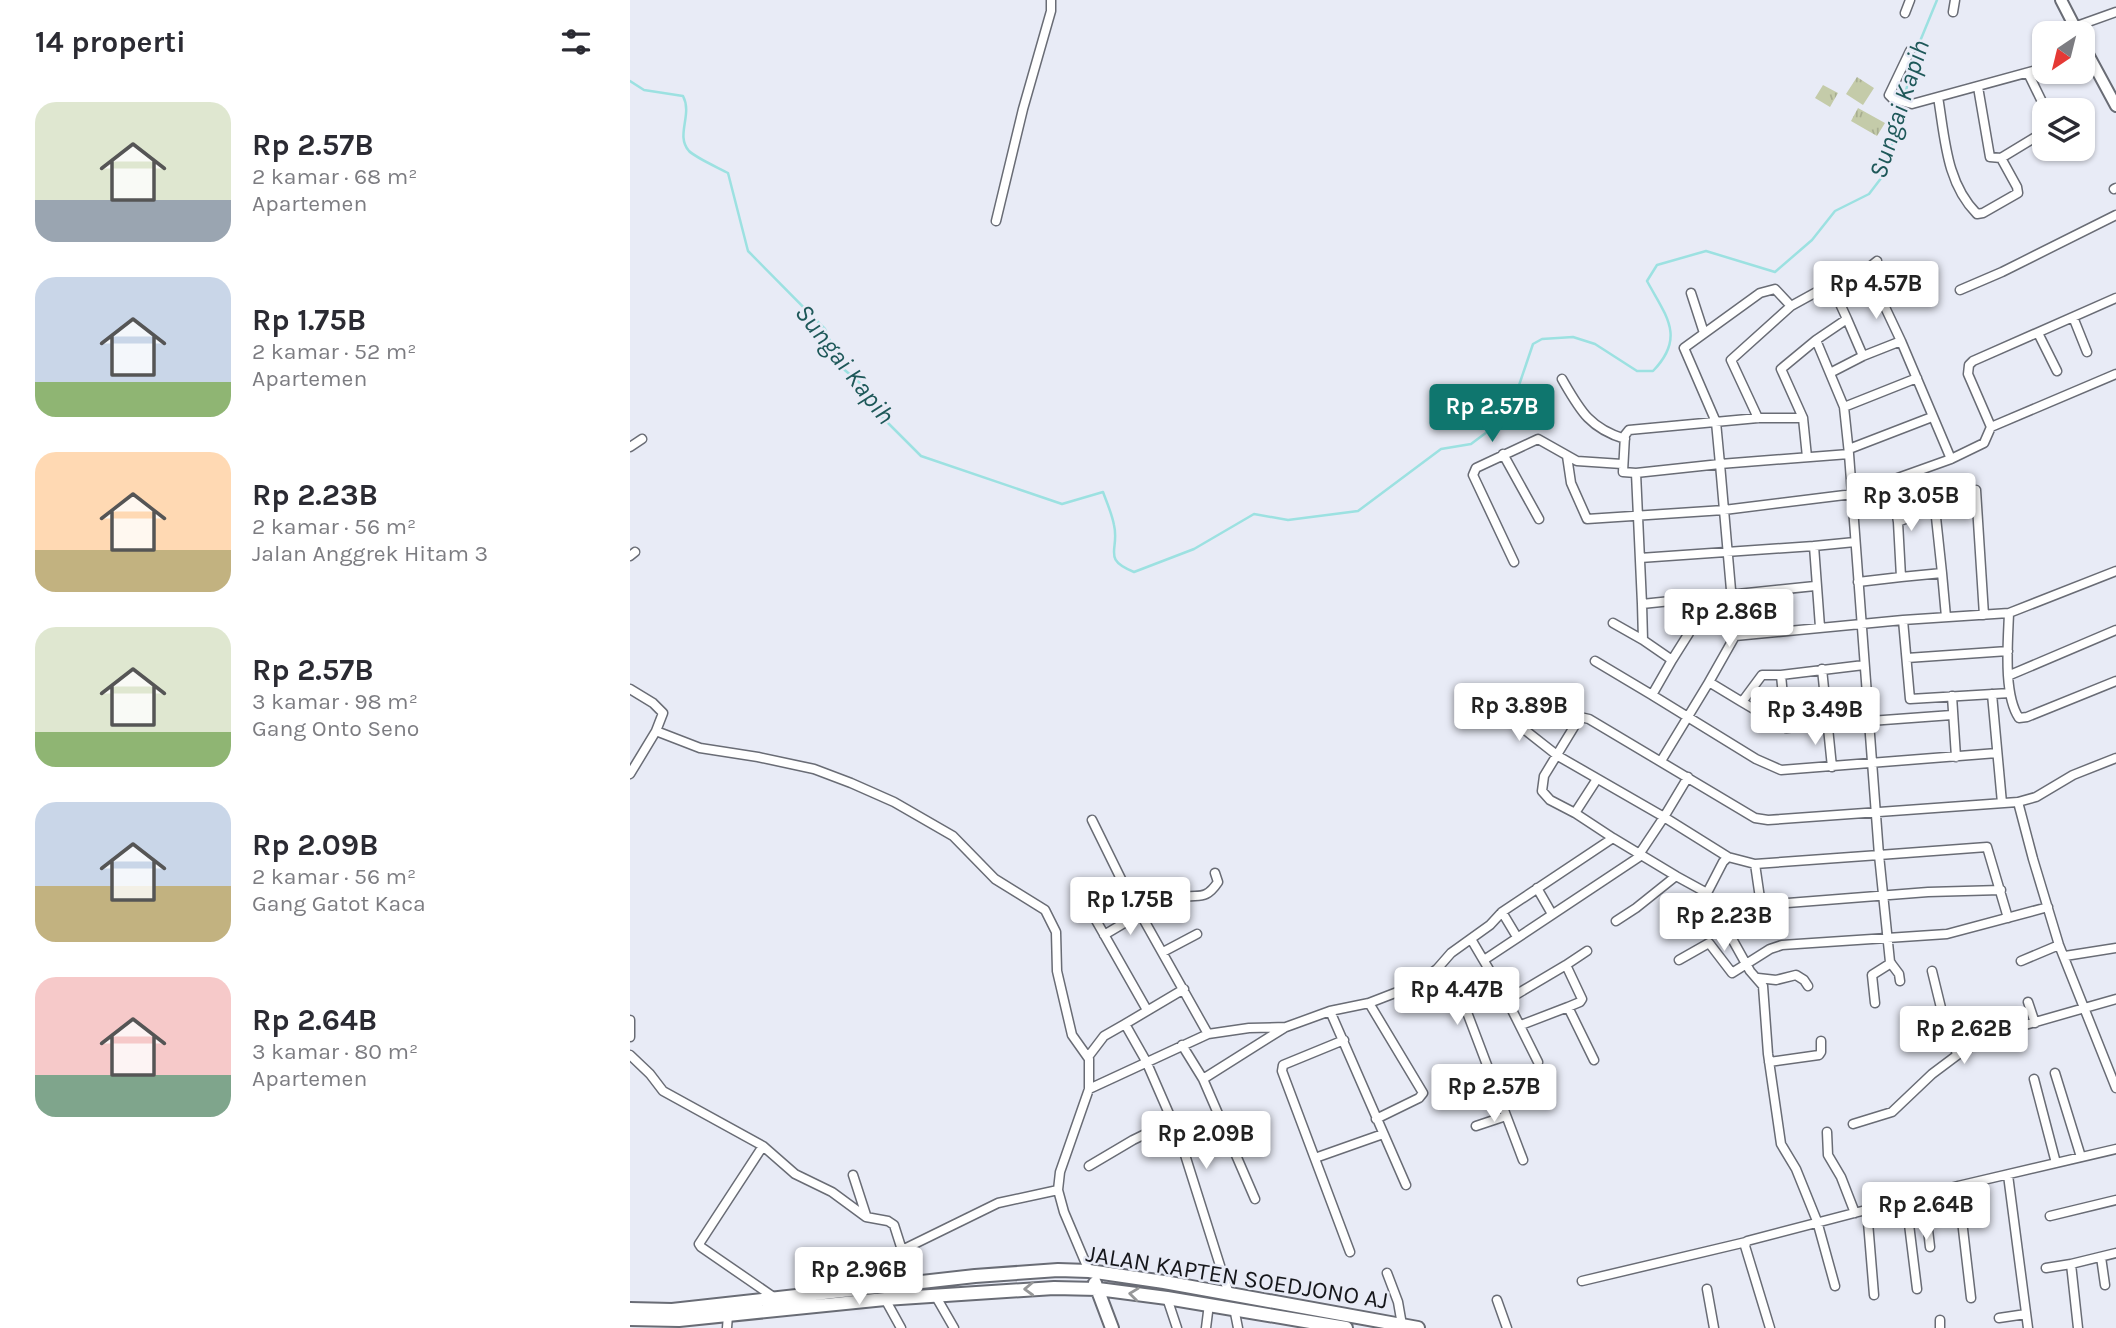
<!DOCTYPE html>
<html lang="id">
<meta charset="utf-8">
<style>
:root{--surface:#fff;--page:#f2f2f3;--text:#2b2b33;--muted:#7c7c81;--accent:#0f766e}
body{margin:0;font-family:Karla,sans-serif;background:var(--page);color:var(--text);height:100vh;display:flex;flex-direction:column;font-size:26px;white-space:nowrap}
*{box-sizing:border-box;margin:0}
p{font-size:23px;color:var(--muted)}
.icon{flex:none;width:38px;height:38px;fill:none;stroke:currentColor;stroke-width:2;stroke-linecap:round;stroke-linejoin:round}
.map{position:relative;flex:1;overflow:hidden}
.details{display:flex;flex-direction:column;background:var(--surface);width:630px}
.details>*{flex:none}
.needle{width:46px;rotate:215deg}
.tools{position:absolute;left:1402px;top:21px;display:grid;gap:14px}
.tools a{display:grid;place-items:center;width:63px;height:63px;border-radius:14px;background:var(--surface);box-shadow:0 2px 5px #0004;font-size:35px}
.price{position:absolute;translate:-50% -60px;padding:0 16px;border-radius:7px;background:#fff;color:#222;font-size:23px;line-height:46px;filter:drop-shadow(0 2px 4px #0008)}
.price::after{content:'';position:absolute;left:50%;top:42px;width:21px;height:16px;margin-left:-10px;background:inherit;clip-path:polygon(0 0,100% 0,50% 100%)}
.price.on{background:var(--accent);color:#fff}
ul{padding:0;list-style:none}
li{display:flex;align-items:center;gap:21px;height:175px;padding:0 35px}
li span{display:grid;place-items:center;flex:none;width:196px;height:140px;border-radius:21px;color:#555}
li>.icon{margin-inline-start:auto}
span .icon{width:84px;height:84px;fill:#fffc;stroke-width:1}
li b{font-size:30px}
h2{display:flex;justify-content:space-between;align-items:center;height:84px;padding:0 35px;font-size:30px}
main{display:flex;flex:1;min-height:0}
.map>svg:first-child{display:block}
.grass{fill:url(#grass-tufts)}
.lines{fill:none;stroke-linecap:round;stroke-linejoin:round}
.stream{stroke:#9ce1e1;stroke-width:2.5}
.minor-casing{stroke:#696c75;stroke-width:11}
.tertiary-casing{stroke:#696c75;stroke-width:14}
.secondary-casing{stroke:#696c75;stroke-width:16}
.minor{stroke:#fff;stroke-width:8}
.tertiary{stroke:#fff;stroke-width:10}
.secondary{stroke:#fff;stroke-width:12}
.oneway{stroke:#969798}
.labels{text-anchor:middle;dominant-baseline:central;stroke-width:5;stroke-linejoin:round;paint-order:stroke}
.street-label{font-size:24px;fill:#16171b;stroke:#e8ebf6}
.water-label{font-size:26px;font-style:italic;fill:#1e5859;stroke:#e8ebf6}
</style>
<main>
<section class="details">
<h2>14 properti<svg class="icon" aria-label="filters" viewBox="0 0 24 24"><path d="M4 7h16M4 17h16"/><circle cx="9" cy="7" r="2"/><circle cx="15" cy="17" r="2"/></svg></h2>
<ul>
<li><span style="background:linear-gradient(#dfe7d0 70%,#9aa5b1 0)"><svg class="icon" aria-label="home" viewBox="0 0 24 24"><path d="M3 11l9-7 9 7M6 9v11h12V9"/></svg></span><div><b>Rp 2.57B</b><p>2 kamar · 68 m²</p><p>Apartemen</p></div></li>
<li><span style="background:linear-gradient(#c9d6e8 75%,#8fb573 0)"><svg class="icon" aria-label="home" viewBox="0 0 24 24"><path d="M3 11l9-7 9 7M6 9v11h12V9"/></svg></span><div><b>Rp 1.75B</b><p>2 kamar · 52 m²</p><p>Apartemen</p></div></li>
<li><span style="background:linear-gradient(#ffd9b3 70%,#c2b280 0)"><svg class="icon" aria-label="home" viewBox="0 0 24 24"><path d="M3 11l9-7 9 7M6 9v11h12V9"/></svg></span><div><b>Rp 2.23B</b><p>2 kamar · 56 m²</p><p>Jalan Anggrek Hitam 3</p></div></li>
<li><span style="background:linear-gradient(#dfe7d0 75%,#8fb573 0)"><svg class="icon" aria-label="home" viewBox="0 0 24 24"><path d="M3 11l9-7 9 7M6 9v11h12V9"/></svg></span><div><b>Rp 2.57B</b><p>3 kamar · 98 m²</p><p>Gang Onto Seno</p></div></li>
<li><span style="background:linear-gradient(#c9d6e8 60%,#c2b280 0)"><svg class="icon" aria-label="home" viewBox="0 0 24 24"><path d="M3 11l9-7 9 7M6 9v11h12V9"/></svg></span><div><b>Rp 2.09B</b><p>2 kamar · 56 m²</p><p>Gang Gatot Kaca</p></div></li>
<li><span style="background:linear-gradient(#f6c9c9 70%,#7fa58c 0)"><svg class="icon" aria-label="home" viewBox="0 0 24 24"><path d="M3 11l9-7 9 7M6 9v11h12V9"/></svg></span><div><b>Rp 2.64B</b><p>3 kamar · 80 m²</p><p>Apartemen</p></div></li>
</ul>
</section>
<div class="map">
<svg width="1486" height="1328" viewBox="0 0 1486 1328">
<defs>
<pattern id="grass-tufts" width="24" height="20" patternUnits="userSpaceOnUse" patternTransform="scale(1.75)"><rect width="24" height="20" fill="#c4cba9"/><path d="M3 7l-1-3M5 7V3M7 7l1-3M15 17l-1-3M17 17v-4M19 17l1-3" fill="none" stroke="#a8ae91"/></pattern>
</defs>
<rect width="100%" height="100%" fill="#e8ebf6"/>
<path class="grass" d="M1227 77 1244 88 1233 105 1216 94Z
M1193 85 1208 93 1200 107 1185 98Z
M1228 108 1255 123 1247 136 1221 121Z"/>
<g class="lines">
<path class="stream" d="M0 81 14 90 53 96C63 115 45 135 59 151 66 158 89 168 98 173L118 251 195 329 210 366 237 389 252 417 291 456 432 504 473 492C477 503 482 514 484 525 490 550 471 559 504 572L564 549 624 514 658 520 728 511 811 449 841 444 861 429 885 397 903 344 912 339 943 337 965 344 1007 371H1023C1056 337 1036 316 1017 281L1027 265 1076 251 1145 272 1182 240 1205 211 1239 194 1252 177 1264 138 1286 51 1307 0"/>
<defs>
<path id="minor" d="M1323 12 1325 0
M1275 13 1280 0
M1444 27 1486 12
M1280 51 1259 95 1263 99 1282 104 1414 68
M1398 73 1416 110
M1348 87 1360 157 1371 158 1414 132
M1308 97C1315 138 1316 183 1347 214L1353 213 1388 193 1387 187 1371 158
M1484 189 1486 188
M366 221 393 109 421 11V0
M1330 290 1372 272 1486 215
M1061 293 1074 333
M1443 317 1457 352
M1217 319 1233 356 1271 341 1237 269
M1408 333 1427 371
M1186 340 1217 319 1201 284 1237 269 1247 261
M1271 341 1321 459
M1200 373 1233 356
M932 379C950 410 959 428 995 439
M1214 407 1287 378
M1128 418 1101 360 1161 306 1201 284
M1173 418 1151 369 1186 340 1214 407 1219 454
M1361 427 1486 374
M0 447 12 439
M1219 449 1302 417
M873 454 909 519
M937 456 941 483 957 519 1094 510 1223 494 1321 459 1354 443 1361 427 1338 374 1339 365 1343 361 1486 298
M1006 473 993 472 995 435 999 430 1128 418H1173L1177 457
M1261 480 1268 522 1346 490 1354 615
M1268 522 1271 577 1312 573 1305 508
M1184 546 1225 542
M0 556 5 552
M1010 558 1184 546 1190 627
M884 562 843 475 846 468 908 439 947 461 992 464
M1312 573 1316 617
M1228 582 1271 577
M1059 600V633L1042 660 1013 640 1012 604 1185 586
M1012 604 1006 473 1090 464 1086 422 1054 348 1130 293 1145 289 1161 306
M1379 613C1378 642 1373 694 1389 718L1397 717 1486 681
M1273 620 1280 699 1380 693
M983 623 1013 640
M1105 636 1079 682 1112 702 1132 675H1151L1234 665
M1277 658 1378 651
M1042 660 1022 695 1126 759 1151 770 1367 753
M965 661 1022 695
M1192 669 1202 767
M1380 675 1486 630
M0 689 23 703 33 713 26 731 70 748 128 757 184 769 221 783 264 802 323 836 365 879 415 910 426 932 427 971 442 1035 459 1059V1089L430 1172 428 1190 434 1212 459 1271
M1362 694 1372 803
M1322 696 1326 757
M1112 702 1156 728 1151 675
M867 708 928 756 1034 817 1010 853
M1240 721 1322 715
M1156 728 1197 724
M1031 761 1079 682
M0 774 26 731
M1058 777 1034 817 1098 857 1125 864 1249 855 1219 454 1090 464 1105 636 1273 620 1379 613 1486 571
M1388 802 1403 859 1429 945 1486 1088
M945 813 967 779
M462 820 492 881 578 1034
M983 838 1046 876 1006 908 986 921
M1046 876 1077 893 1093 862 1098 857
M907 888 922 914
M1077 893 1096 928 1131 905 1125 864
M1131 905 1298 892 1371 890
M459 908 517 1010
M872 912 887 937
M514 919C526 912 537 903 549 899 567 892 574 903 588 882L585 873
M1096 928 1120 971 1133 986 1138 1054 1151 1144 1166 1169 1187 1221 1205 1286
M474 935 511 913
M841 939 877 1000 908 1062
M533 952 567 934
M1435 956 1486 948
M854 960 1012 855
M1049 960 1079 943 1102 973 1140 949 1152 945 1317 934 1418 907
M1391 961 1429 945
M936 965 957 951
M807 969 835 1007 893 1160
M1302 971 1312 1012 1327 1054
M1128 978 1146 980 1166 975 1174 980 1178 986
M1270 981 1269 974 1260 962 1249 855 1357 847 1378 918
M554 989 495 1024 516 1061 550 1139 599 1294
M877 1000 936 965 952 999 950 1002 938 1007
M1398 1002 1405 1023
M739 1003 793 1093 789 1098 746 1119
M1245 1003 1242 975 1261 963
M774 1007 817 980
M700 1011 776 1185
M0 1020V1037
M891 1025 938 1007 964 1060
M714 1040 653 1065 652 1071 720 1252
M552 1045 573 1079 625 1199
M0 1055 20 1074 33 1091 133 1146 165 1174 202 1192 236 1217 258 1221 264 1225 272 1250
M458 1057 474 1036 495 1024
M1139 1062 1189 1055 1191 1052V1041
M1425 1073 1451 1157
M573 1079 654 1028
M1404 1079 1426 1163
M459 1089 578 1034 619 1028 656 1027 700 1011 739 1003 770 991 792 980 807 969 821 953 860 925 872 912 983 838 945 813 920 800 912 791 914 776 950 717 959 719 1125 818 1138 820 1388 802 1406 797 1443 775 1486 758
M1223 1124 1262 1112 1302 1074 1334 1050 1388 1027 1486 999
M846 1126 876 1116
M1197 1132 1198 1155 1211 1177 1225 1213
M133 1146 69 1244 71 1247 145 1298
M685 1158 753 1134
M459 1166 503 1140 542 1121
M223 1175 236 1215
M1378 1175 1398 1328
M1328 1186 1341 1298
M1294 1195 1300 1247
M1276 1200 1287 1289
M1237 1210 1244 1295
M1420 1216 1486 1200
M1471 1257 1475 1285
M1416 1268 1441 1264
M757 1273 768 1302 772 1325
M952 1281 1116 1242
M260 1287 262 1259 270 1251 368 1203 428 1190
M1077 1289 1084 1328
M305 1295 324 1328
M537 1298 547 1328
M255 1299 271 1328
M867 1300 877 1328
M604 1308 608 1328
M1369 1318 1396 1314
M1310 1320V1328
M97 1328 98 1315
M576 1328 579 1304
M1140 1328 1115 1246 1117 1241 1328 1186 1486 1149
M1448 1328 1441 1264 1486 1253"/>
<path id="tertiary" d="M1431 0 1448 33
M1452 43 1486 106"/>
<path id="secondary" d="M465 1283 482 1328
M0 1309 42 1310 345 1276 428 1270 459 1271 534 1282 788 1328
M0 1319 49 1320 255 1299 424 1288 468 1289 537 1298 716 1328"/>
</defs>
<use href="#minor" class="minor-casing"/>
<use href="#tertiary" class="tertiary-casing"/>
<use href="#secondary" class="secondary-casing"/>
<use href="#minor" class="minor"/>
<use href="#tertiary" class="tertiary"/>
<use href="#secondary" class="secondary"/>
</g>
<defs><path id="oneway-chevron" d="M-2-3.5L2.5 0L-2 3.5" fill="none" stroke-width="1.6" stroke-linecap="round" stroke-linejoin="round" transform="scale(1.75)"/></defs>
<g class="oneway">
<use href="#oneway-chevron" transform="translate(399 1289) rotate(178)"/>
<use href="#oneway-chevron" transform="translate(504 1294) rotate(-173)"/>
</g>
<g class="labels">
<g class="street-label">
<text transform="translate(607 1277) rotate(9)">JALAN KAPTEN SOEDJONO AJ</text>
</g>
<g class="water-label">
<text transform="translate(1269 109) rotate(-72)">Sungai Kapih</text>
<text transform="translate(215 364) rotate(52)">Sungai Kapih</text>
</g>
</g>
</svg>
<div class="tools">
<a><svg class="needle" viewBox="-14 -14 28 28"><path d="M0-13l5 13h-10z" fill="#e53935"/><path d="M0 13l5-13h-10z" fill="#7c7c81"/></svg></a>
<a><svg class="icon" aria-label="layers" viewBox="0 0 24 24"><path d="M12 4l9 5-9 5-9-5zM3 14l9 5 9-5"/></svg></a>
</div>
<b class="price" style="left:1246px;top:321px">Rp 4.57B</b>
<b class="price on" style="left:862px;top:444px">Rp 2.57B</b>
<b class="price" style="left:1281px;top:533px">Rp 3.05B</b>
<b class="price" style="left:1099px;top:649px">Rp 2.86B</b>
<b class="price" style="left:889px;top:743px">Rp 3.89B</b>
<b class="price" style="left:1185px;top:747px">Rp 3.49B</b>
<b class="price" style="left:500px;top:937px">Rp 1.75B</b>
<b class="price" style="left:1094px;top:953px">Rp 2.23B</b>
<b class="price" style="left:827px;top:1027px">Rp 4.47B</b>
<b class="price" style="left:1334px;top:1066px">Rp 2.62B</b>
<b class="price" style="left:864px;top:1124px">Rp 2.57B</b>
<b class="price" style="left:576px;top:1171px">Rp 2.09B</b>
<b class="price" style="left:1296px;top:1242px">Rp 2.64B</b>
<b class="price" style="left:229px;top:1307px">Rp 2.96B</b>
</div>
</main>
